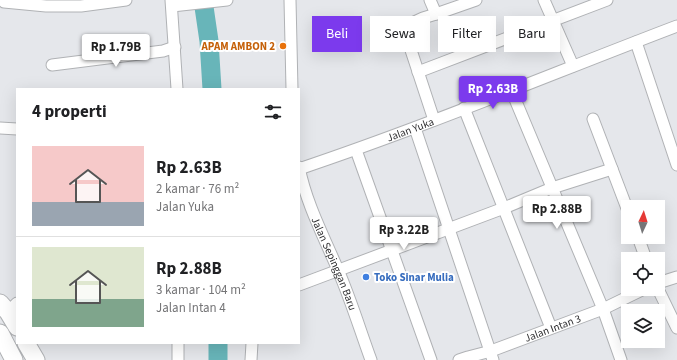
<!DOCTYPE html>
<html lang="id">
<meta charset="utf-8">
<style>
:root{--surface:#fff;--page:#f6f6f6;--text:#202124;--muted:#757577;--line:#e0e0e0;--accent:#7c3aed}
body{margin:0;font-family:"Source Sans 3",sans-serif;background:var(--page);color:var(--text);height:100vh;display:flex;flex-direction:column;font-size:15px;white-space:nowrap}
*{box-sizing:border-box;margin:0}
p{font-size:13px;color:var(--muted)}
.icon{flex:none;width:22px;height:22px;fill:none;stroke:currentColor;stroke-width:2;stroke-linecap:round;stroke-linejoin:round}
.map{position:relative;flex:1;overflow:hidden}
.side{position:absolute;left:16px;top:88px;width:284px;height:256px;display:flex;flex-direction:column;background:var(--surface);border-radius:0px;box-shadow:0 4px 16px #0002}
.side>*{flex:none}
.hud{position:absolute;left:312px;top:16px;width:305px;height:36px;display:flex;gap:8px}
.needle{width:26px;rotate:4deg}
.fabs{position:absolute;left:621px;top:200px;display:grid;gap:8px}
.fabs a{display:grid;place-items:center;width:44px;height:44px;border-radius:0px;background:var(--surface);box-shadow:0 4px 16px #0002;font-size:20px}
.price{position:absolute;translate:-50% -34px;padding:0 9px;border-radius:4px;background:#fff;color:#222;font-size:13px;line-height:26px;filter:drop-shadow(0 1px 2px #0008)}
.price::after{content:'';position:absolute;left:50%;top:24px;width:12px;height:9px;margin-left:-6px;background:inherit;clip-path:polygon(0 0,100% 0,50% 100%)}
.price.on{background:var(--accent);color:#fff}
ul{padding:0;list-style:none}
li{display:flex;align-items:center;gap:12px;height:100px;padding:0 16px}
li+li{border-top:1px solid var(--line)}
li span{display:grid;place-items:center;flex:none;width:112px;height:80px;border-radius:0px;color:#555}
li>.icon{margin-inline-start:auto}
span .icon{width:48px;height:48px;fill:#fffc;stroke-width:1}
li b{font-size:17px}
h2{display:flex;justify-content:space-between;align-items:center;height:48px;padding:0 16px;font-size:17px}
.pill{padding:0 14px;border-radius:0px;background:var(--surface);box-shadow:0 4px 16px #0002;font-size:14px;line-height:36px}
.pill.on{background:var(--accent);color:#fff}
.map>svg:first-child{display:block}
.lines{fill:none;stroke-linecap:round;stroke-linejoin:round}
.river{stroke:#68b5b9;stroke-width:19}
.minor-casing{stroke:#b0b2b5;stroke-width:13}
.highway-casing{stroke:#b0b2b5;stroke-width:19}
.minor{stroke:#fff;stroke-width:11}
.highway{stroke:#fff;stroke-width:17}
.food-dot{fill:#e8710a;stroke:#fff;stroke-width:1.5}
.shop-dot{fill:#3f7fe0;stroke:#fff;stroke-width:1.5}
.labels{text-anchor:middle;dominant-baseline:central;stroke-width:4;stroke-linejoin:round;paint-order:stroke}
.food-label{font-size:11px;font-weight:bold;fill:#c56008;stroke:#fff;text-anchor:end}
.street-label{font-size:11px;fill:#2f2f31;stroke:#fff}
.shop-label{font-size:11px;font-weight:bold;fill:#366cbe;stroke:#fff;text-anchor:start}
</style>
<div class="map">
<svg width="677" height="360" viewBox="0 0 677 360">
<rect width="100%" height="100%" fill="#e5e7eb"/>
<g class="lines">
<path class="river" d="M203 0 209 41 212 89
M218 343V360"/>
<defs>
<g id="minor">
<path d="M171 0 177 89"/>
<path d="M290 0 292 89"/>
<path d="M430 0 436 14 476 0"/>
<path d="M544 0 573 66"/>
<path d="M4 2 46 6H81L126 0"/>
<path d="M172 6 227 0"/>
<path d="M636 42 677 165"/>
<path d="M52 65 163 51 175 47"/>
<path d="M418 72 607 0"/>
<path d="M512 92 603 309 621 360"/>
<path d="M464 108 551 328"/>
<path d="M593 119 628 211"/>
<path d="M434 120 407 38 408 25 423 18 436 14"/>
<path d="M0 128 17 129"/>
<path d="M415 128 493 360"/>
<path d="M356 150 431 360"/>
<path id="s1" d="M299 167C306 203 324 237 338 270 351 300 360 330 371 360"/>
<path id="s2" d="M299 169C427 126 551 74 677 26"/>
<path d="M638 237 646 259"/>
<path d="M658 283 677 277"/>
<path d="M299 285 504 208 552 188 612 169"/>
<path d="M658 289 677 328"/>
<path d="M8 312 17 303"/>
<path d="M178 360V343"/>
<path d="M251 360 252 343"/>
<path id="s3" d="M459 360 468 357 491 351 603 309 644 289"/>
</g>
<path id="highway" d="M0 303 8 312 17 327
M0 333 14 360
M26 343 36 360"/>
</defs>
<use href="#minor" class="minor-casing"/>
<use href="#highway" class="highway-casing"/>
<use href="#minor" class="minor"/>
<use href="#highway" class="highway"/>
</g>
<circle class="food-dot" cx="283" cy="46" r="4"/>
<circle class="shop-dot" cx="366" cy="277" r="4"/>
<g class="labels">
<g class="food-label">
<text x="275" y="46">APAM AMBON 2</text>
</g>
<g class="street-label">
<text stroke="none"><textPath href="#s2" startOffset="118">Jalan Yuka</textPath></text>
<text stroke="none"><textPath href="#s1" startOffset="103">Jalan Sepinggan Baru</textPath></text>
<text stroke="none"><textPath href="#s3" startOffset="99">Jalan Intan 3</textPath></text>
</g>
<g class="shop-label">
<text x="374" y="277">Toko Sinar Mulia</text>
</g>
</g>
</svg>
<div class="fabs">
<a><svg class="needle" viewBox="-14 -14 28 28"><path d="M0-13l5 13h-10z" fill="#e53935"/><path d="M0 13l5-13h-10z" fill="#757577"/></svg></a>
<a><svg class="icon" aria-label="locate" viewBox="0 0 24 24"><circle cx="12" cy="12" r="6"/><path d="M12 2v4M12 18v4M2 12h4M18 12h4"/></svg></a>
<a><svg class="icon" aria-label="layers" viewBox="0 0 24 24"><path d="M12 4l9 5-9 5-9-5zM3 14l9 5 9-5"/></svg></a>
</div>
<b class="price" style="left:116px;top:68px">Rp 1.79B</b>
<b class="price on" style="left:493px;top:110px">Rp 2.63B</b>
<b class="price" style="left:557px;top:230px">Rp 2.88B</b>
<b class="price" style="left:404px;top:251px">Rp 3.22B</b>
<div class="hud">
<a class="pill on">Beli</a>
<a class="pill">Sewa</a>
<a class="pill">Filter</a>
<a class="pill">Baru</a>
</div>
<section class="side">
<h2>4 properti<svg class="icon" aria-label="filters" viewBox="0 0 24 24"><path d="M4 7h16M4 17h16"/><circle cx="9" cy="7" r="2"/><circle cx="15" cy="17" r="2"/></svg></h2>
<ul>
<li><span style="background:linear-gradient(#f6c9c9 70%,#9aa5b1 0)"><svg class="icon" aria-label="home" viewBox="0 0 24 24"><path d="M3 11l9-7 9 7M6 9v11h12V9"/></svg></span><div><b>Rp 2.63B</b><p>2 kamar · 76 m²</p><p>Jalan Yuka</p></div></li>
<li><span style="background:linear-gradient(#dfe7d0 65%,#7fa58c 0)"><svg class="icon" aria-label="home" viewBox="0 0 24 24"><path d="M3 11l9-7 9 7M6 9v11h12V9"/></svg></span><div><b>Rp 2.88B</b><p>3 kamar · 104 m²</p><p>Jalan Intan 4</p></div></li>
</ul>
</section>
</div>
